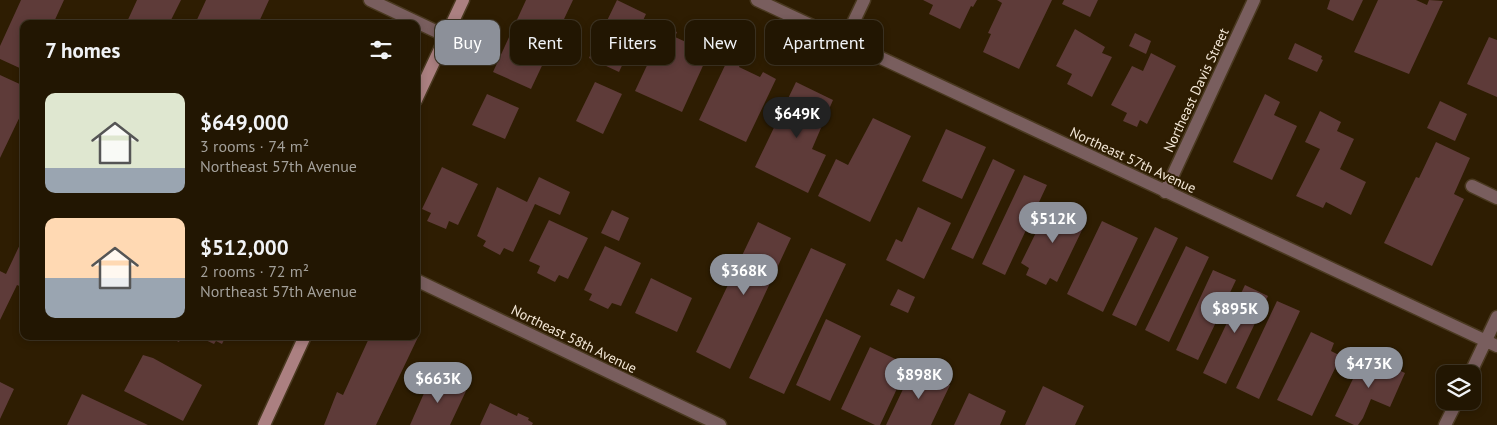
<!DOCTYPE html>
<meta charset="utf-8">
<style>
:root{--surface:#221602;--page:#2e2311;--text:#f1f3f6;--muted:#a29f99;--line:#3f3524;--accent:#8c9099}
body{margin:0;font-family:"PT Sans",sans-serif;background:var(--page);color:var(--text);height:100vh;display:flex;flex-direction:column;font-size:19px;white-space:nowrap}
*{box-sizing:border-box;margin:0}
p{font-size:16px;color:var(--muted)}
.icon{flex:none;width:28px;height:28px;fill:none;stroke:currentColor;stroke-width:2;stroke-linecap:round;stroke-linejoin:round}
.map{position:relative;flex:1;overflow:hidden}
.panel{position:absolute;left:20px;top:20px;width:400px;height:320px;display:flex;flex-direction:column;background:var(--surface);border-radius:10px;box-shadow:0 2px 8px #0003,0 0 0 1px var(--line)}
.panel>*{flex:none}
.top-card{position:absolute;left:435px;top:20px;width:475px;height:45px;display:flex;gap:10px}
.tools{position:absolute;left:1436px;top:365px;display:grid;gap:10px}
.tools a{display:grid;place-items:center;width:45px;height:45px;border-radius:10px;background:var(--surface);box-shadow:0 2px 8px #0003,0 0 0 1px var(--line);font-size:25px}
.price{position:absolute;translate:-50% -42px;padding:0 11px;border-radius:18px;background:var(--accent);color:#fff;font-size:16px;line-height:32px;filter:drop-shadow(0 1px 2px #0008)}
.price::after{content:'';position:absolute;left:50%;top:30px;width:15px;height:11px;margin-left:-8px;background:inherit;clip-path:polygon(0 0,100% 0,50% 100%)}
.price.on{background:#222;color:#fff}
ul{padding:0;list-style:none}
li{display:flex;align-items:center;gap:15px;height:125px;padding:0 25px}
li span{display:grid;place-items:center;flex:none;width:140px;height:100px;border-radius:10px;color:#555}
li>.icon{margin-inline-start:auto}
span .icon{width:60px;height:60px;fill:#fffc;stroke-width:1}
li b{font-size:21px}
h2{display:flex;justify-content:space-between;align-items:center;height:60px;padding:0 25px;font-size:21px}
.chip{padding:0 18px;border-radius:10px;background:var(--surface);box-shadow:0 2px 8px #0003,0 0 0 1px var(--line);font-size:18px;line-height:45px}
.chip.on{background:var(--accent);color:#fff}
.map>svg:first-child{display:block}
.building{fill:#5e3b39}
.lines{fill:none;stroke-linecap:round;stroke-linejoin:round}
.lane-casing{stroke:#4a3920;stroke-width:15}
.street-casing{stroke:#4a3920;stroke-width:15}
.secondary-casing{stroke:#4a3920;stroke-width:15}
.lane{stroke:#795e5e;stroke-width:12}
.street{stroke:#795e5e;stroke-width:12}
.secondary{stroke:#ab8081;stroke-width:12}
.labels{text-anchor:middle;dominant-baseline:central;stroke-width:4;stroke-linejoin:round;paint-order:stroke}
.street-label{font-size:14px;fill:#f4e8d8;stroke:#2e1d02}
</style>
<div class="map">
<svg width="1497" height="425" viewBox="0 0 1497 425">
<rect width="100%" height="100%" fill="#2e1d02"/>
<path class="building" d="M21 0H64L53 24H24V70L0 59V46Z
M137 0H181L169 24H126Z
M206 0H269L258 24H195Z
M526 0H573L531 89 493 72Z
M617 0 646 14 619 72 589 58Z
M923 0H977L973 7 971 6 960 29 929 14 933 5Z
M997 0H1052L1019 69 983 52 991 34 988 33 1002 3Z
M1064 0H1098L1090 17 1062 4Z
M1330 0H1363L1353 21 1327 9Z
M1378 0H1416L1427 5 1429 0 1443 1 1409 74 1354 52Z
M665 27 677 32 675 37 697 47 698 42 711 48 682 112 635 91Z
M1075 29 1105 47 1102 53 1112 57 1092 97 1067 84 1072 74 1056 66Z
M1135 33 1151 41 1146 54 1129 46Z
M1489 37 1497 40V97L1467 84Z
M1295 43 1322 56 1321 59 1323 60 1317 72 1288 59Z
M1151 53 1176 66 1147 124 1140 120 1137 127 1123 121 1127 113 1111 105 1132 66 1143 71Z
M729 57 741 62 739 67 760 77 763 72 776 79 746 142 699 120Z
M0 75 24 86V108L0 158Z
M595 82 622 94 603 134 576 121Z
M796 82 833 100 812 149 826 155 808 193 755 167Z
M487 94 519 108 505 139 472 125Z
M1265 94 1280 102 1274 115 1297 126 1272 180 1233 162Z
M1440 101 1467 114 1455 141 1427 128Z
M1320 111 1341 122 1337 131 1354 139 1340 169 1366 182 1351 215 1326 202 1323 208 1296 196 1320 149 1305 142Z
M873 118 911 136 870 222 818 196 836 159 848 165Z
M946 129 986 147 962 199 922 181Z
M1436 142 1470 158 1454 194 1464 199 1432 266 1384 243 1416 177 1419 178Z
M993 159 1015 170 973 259 951 249Z
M442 167 478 184 458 225 449 221 446 229 427 221 431 213 422 209Z
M1024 175 1047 185 1005 275 982 264Z
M539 177 570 192 560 215 535 204 513 252 504 248 500 255 483 246 486 241 477 236 497 187 527 202Z
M1051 202 1084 218 1080 227 1083 228 1057 282 1050 278 1046 285 1026 275 1029 268 1021 263Z
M918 207 951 223 924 279 886 260 896 239 902 242Z
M612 210 629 218 619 241 601 233Z
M549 220 588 238 568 279 559 275 555 282 537 273 540 266 529 261Z
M1102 221 1138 238 1103 312 1067 294Z
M758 222 791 238 730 369 696 352Z
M1155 227 1178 238 1136 326 1112 315Z
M24 236V288L17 285 0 320V271L6 274Z
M605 246 641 263 621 306 612 303 608 309 589 300 592 294 584 290Z
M1186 246 1209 257 1169 342 1145 330Z
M811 248 846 264 784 394 749 378Z
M1213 270 1236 280 1198 360 1176 350Z
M651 278 692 298 677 332 635 313Z
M1245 285 1268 296 1226 384 1203 373Z
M898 289 915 297 908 313 890 305Z
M1277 301 1300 311 1259 399 1236 388Z
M826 319 861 336 830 401 796 385Z
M416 331 420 333 376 425H324L337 392 343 395 370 336H416Z
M1311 332 1334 343 1331 351 1341 356 1312 416 1277 400Z
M166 336H182L179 342Z
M197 336H226L222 344 216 341 214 344Z
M870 347 908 365 880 425H875L841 409Z
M1365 354 1405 373 1390 407 1371 399 1363 418 1358 425H1354L1335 416Z
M143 355 153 358 202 385 183 421 124 391Z
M913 368 950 385 931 425H886Z
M432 375 466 391 450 425H410Z
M0 382 14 389 0 419Z
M1043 386 1084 406 1075 425H1025Z
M969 393 1006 411 1000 425H954Z
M82 394 148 425H67Z
M490 403 517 416 518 413 529 418 528 420 533 423 532 425H480Z"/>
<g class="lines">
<defs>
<path id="lane" d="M1472 186 1497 198"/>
<path id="street" d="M370 0 446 36
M757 0 1497 346
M844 42 864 0
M1165 192 1254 0
M416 280 720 425
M1470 374 1497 317
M1445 425 1457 401"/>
<path id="secondary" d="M416 100 463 0
M264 425 305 336"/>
</defs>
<use href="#lane" class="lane-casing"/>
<use href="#street" class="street-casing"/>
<use href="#secondary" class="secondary-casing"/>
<use href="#lane" class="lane"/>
<use href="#street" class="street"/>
<use href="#secondary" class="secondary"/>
</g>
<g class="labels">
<g class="street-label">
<text transform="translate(1196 90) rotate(-65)">Northeast Davis Street</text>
<text transform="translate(1133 160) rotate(25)">Northeast 57th Avenue</text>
<text transform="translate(574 339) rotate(26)">Northeast 58th Avenue</text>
</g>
</g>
</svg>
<div class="tools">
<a><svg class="icon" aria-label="layers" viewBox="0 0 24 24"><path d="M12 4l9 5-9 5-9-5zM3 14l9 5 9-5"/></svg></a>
</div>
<b class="price on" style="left:797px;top:139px">$649K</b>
<b class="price" style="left:1053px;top:244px">$512K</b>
<b class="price" style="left:744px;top:296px">$368K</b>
<b class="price" style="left:1235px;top:334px">$895K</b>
<b class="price" style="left:1369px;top:389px">$473K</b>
<b class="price" style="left:919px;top:400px">$898K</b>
<b class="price" style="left:438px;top:404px">$663K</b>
<div class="top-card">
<a class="chip on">Buy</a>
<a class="chip">Rent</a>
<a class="chip">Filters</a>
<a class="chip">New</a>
<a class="chip">Apartment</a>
</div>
<section class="panel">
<h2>7 homes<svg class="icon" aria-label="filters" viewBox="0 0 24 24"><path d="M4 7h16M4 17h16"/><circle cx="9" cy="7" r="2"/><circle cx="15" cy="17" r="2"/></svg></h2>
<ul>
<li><span style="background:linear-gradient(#dfe7d0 75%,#9aa5b1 0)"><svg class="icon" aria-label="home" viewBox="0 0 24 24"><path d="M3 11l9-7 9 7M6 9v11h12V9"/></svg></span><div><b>$649,000</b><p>3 rooms · 74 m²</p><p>Northeast 57th Avenue</p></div></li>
<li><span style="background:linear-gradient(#ffd9b3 60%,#9aa5b1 0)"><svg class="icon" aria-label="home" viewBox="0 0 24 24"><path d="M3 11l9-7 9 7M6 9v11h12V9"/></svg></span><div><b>$512,000</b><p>2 rooms · 72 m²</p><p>Northeast 57th Avenue</p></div></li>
</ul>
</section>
</div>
